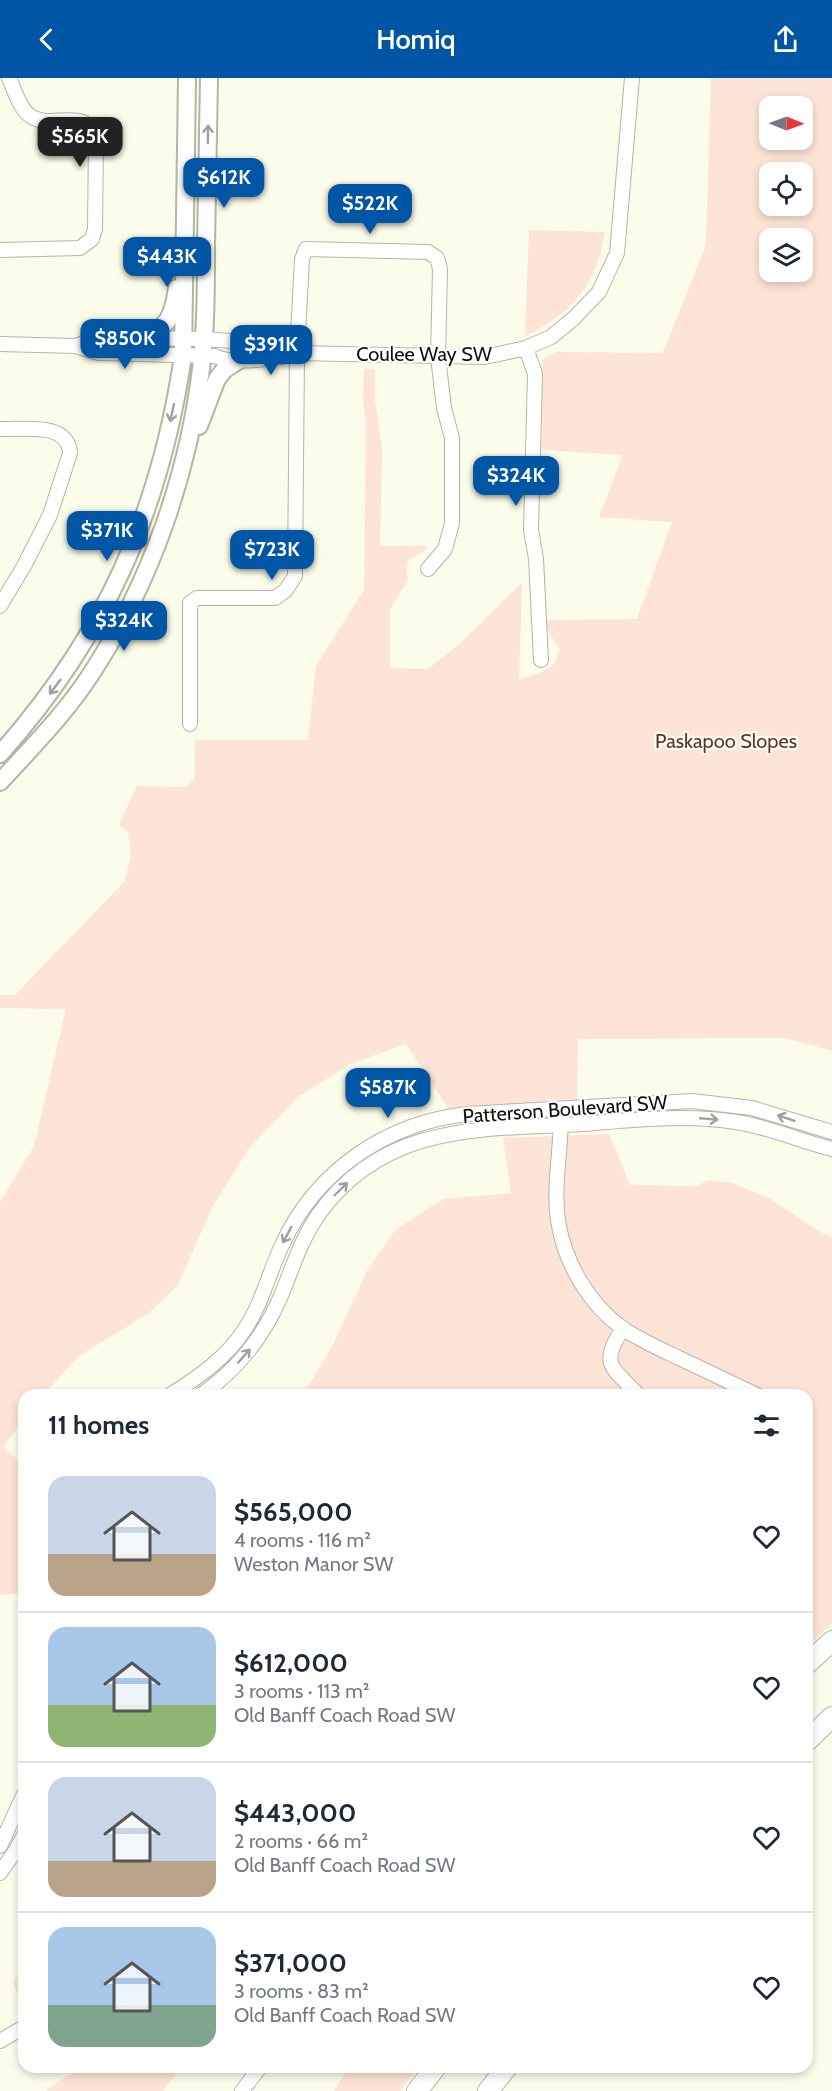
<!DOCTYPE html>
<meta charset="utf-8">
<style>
:root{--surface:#fff;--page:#f2f2f3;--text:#1f2937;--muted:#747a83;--line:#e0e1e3;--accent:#0056a4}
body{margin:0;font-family:Cabin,sans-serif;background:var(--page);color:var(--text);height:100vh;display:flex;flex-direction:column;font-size:22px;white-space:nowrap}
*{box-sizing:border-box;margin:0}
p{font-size:20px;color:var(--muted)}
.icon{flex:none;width:33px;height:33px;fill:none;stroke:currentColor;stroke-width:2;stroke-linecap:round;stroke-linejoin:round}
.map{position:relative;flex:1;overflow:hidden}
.panel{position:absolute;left:18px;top:1311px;width:795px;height:684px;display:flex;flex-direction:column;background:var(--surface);border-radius:18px;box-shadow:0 3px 9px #0003}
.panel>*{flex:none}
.needle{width:39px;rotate:91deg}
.controls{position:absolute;left:759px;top:18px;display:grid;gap:12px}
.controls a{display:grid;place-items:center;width:54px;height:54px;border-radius:12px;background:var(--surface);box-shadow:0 3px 9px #0003;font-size:30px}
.price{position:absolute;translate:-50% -51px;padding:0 14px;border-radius:12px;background:var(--accent);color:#fff;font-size:20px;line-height:39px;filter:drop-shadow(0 2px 3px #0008)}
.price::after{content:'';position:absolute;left:50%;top:36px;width:18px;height:14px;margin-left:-9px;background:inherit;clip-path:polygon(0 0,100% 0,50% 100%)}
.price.on{background:#222;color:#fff}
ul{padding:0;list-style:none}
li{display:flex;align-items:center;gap:18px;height:150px;padding:0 30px}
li+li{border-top:2px solid var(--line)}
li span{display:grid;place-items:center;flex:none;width:168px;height:120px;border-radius:18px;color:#555}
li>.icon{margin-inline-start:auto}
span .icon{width:72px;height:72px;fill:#fffc;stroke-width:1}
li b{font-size:26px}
h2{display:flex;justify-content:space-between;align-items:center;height:72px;padding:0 30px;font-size:26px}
header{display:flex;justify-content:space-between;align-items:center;height:78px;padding:0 30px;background:var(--accent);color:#fff;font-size:27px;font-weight:600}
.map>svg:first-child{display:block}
.green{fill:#fee4d6;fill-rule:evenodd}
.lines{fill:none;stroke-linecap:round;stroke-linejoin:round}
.minor-casing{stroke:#b5b5a5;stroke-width:16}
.major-casing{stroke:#b5b5a5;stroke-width:20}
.highway-casing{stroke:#b5b5a5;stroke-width:22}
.minor{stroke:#fff;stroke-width:14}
.major{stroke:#fff;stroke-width:16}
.highway{stroke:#fff;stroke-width:20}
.oneway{stroke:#a0a09e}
.labels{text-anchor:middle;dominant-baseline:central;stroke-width:4.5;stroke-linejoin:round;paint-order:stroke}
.street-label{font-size:20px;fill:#12120c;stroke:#fff}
.park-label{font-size:20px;fill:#653414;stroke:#fff}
</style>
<header><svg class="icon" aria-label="back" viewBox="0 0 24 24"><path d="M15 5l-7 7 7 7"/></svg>Homiq<svg class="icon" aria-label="share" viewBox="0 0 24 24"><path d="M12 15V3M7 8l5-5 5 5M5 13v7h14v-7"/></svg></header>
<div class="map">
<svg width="832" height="2013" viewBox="0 0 832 2013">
<rect width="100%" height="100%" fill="#fbfcea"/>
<path class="green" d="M711 0H832V973L786 960 578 961 577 1021 448 1030 406 966 350 986 298 1019 249 1070 213 1128 177 1208 149 1235 79 1278 43 1317H24V1342L3 1369 24 1388V1515L0 1517V1124L34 1068 66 931 0 930V917H15L125 803 131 776 128 754 119 747 137 708 186 709 195 699V662H308L316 588 364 512 366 342 363 322 364 291H375V322L382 371 380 468H427L425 472 408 483 406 494 409 501 390 531V590L428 591 458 567 522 505 519 601 542 594 554 586 560 572 549 555 545 542 637 541 672 444 599 439 623 377 542 372V282L556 274 663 275 706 167ZM770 28H802V62H770ZM770 94H802V128H770ZM770 160H802V194H770Z
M529 152 605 154C597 206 572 236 525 258Z
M609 1056 630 1107 697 1108 708 1102 732 1105 769 1120 820 1154 832 1159V1546L807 1568V1317H303L332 1269 367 1193 395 1152 443 1121 511 1115 503 1060Z
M24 1887V1934L13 1904Z
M81 1989H181L163 2013H45Z
M349 1989H419L400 2013H334Z"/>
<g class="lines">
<defs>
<path id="minor" d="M0 172 80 170 92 161 95 151 96 63C88 25 50 54 29 37 19 29 14 11 9 0
M0 266 75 268 99 275 215 278C231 287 279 281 297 275L485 279 526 270 551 259 574 240 599 214 617 175 632 0
M75 268 98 260 204 261 272 266 297 275
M526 270 535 296 531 452 536 481 541 582
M0 351C22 352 68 343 70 375L50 437 24 488 0 528
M190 646V525L197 520H275L286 512 295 498 297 275 302 181 306 171 428 174 437 180 440 191 438 279 444 330 452 360V445L445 471 428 491
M561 1038C561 1073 553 1109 558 1143 565 1185 588 1225 622 1250 640 1262 660 1271 679 1280 705 1292 731 1305 757 1317
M623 1250C599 1288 612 1288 638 1317
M170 1317C199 1299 227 1279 245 1251 262 1225 269 1195 282 1167 316 1093 386 1045 467 1036L692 1023 752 1030 832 1054
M201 1317C237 1292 263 1259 280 1220 293 1190 299 1165 318 1137 385 1044 480 1052 582 1046 633 1042 685 1036 736 1044 769 1049 800 1063 832 1071
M0 1768 24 1716
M0 1795 16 1772 24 1757
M0 1963 24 1949
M242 2013 260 1989"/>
<path id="major" d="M137 260C167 253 173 239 177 210
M199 348 217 301 224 292 239 282
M0 676C105 558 160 434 183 278L187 0
M0 704C33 668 67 634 93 593 151 503 188 397 201 291 206 250 206 209 206 168 207 112 208 56 209 0"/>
<path id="highway" d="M807 1586 832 1563
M807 1663 832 1639
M417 2013 436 1989
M488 2013 507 1989"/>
</defs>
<use href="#minor" class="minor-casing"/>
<use href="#major" class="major-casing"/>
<use href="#highway" class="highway-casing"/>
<use href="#minor" class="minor"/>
<use href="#major" class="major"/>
<use href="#highway" class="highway"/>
</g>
<defs><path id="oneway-shaft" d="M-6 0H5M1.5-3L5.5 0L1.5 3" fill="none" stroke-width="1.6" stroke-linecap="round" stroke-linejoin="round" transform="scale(1.5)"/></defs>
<g class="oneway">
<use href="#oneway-shaft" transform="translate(208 56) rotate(-89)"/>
<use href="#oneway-shaft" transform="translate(172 335) rotate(102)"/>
<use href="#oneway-shaft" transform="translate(55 609) rotate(127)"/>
<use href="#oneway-shaft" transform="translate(786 1040) rotate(-161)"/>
<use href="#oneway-shaft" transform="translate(709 1041) rotate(5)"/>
<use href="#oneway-shaft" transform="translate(341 1111) rotate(-44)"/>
<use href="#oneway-shaft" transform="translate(287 1157) rotate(118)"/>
<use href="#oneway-shaft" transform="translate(244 1278) rotate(-49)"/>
</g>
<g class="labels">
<g class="street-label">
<text x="424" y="276">Coulee Way SW</text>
<text transform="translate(565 1031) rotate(-4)">Patterson Boulevard SW</text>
</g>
<g class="park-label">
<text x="726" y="663">Paskapoo Slopes</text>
</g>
</g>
</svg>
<div class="controls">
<a><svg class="needle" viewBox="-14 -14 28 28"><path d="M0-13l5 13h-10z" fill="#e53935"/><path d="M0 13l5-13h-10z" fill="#747a83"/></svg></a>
<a><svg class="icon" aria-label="locate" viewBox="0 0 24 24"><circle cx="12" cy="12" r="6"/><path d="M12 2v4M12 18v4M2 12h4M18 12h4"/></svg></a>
<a><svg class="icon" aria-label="layers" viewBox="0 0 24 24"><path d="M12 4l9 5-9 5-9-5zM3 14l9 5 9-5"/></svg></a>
</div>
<b class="price on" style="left:80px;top:90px">$565K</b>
<b class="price" style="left:224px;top:131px">$612K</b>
<b class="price" style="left:370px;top:157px">$522K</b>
<b class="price" style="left:167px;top:210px">$443K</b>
<b class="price" style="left:125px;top:292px">$850K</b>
<b class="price" style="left:271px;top:298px">$391K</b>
<b class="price" style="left:516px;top:429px">$324K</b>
<b class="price" style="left:107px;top:484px">$371K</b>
<b class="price" style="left:272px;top:503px">$723K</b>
<b class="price" style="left:124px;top:574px">$324K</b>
<b class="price" style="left:388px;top:1041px">$587K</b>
<section class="panel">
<h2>11 homes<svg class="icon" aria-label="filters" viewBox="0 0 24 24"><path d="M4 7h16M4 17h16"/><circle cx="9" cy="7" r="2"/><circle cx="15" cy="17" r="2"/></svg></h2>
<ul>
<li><span style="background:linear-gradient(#c9d6e8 65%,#b9a48a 0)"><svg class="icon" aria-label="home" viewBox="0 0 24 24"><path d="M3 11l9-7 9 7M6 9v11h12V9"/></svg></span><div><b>$565,000</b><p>4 rooms · 116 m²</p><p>Weston Manor SW</p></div><svg class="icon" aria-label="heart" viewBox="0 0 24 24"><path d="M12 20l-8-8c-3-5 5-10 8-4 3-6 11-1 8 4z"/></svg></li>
<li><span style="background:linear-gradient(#a9c7e8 65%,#8fb573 0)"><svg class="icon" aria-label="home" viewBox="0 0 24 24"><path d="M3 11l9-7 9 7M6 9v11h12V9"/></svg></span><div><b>$612,000</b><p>3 rooms · 113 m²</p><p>Old Banff Coach Road SW</p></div><svg class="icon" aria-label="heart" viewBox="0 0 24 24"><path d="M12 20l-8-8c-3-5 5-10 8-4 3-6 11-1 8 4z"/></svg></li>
<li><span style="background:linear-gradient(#c9d6e8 70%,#b9a48a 0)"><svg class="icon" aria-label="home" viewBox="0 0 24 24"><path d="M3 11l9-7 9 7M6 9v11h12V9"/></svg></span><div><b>$443,000</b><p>2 rooms · 66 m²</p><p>Old Banff Coach Road SW</p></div><svg class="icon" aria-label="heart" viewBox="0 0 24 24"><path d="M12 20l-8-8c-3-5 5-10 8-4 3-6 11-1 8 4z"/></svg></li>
<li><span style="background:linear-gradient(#a9c7e8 65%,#7fa58c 0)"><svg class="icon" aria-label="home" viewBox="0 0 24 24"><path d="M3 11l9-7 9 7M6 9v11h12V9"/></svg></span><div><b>$371,000</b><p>3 rooms · 83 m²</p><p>Old Banff Coach Road SW</p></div><svg class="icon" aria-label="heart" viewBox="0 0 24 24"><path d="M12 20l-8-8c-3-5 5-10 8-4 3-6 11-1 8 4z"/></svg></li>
</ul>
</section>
</div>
